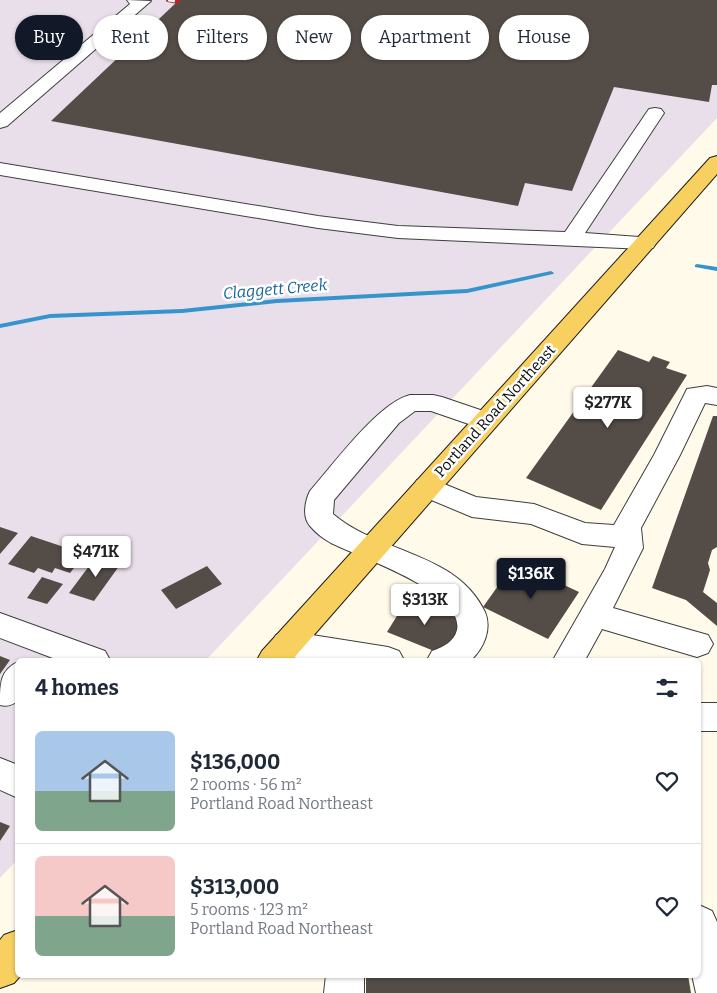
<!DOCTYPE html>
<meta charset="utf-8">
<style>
:root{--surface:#fff;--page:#f6f6f7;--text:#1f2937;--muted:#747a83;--line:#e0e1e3;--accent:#111827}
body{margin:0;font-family:Bitter,serif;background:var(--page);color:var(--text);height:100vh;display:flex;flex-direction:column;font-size:19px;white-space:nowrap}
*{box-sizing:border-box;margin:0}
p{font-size:16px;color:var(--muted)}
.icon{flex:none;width:28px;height:28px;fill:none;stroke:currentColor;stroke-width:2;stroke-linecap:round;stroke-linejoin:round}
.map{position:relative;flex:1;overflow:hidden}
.panel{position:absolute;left:15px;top:658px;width:686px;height:320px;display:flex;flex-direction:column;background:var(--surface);border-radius:8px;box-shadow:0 1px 4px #0004}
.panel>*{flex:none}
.hud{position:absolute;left:15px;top:15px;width:688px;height:45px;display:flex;gap:10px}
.price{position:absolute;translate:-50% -42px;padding:0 11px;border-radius:5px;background:#fff;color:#222;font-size:16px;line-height:32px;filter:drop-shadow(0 1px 2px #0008)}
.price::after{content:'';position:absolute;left:50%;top:30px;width:15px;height:11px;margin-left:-8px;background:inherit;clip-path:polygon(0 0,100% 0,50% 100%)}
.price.active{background:var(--accent);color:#fff}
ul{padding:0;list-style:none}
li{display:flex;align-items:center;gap:15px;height:125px;padding:0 20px}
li+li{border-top:1px solid var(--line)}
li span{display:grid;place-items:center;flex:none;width:140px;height:100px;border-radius:8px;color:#555}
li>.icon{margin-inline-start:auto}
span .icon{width:60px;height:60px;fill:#fffc;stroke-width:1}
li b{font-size:21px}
h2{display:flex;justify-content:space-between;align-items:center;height:60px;padding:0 20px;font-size:21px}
.tag{padding:0 18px;border-radius:22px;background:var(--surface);box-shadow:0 1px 4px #0004;font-size:18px;line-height:45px}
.tag.active{background:var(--accent);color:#fff}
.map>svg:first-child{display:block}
.industrial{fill:#e9dfea}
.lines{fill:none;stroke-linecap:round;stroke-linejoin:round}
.stream{fill:#3694cc;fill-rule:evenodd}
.building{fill:#534c47}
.minor-casing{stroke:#3e3e3e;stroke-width:2}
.major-casing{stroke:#1c1c1c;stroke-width:2}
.minor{fill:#fff;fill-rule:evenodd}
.major{fill:#f8d060;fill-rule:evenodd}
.rail-casing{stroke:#b9242f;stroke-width:4}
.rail{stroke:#fff;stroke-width:2.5;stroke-dasharray:7;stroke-linecap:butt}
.labels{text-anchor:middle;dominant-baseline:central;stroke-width:5;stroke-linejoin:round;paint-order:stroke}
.street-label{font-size:15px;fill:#0b0b0b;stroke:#fff}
.water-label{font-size:16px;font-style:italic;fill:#16649b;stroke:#fff}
</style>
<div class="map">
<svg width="717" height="993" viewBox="0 0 717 993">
<rect width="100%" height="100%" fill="#fffae9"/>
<path class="industrial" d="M0 0H717V118L206 660H18L17 860 0 878Z"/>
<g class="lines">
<path class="stream" d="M697 264 717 267V271L695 267V265Z
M551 271 554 273 553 274 467 293 277 303 182 313 50 318 0 328V324L50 314 182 309 277 299 467 289Z"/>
</g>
<path class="building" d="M179 0H717V85H712L709 102 614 87 572 191 525 183 518 206 51 121Z
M618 350 649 362 653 356 670 362 666 368 687 375 601 510 526 478Z
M713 416H717V547L712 550 708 563 710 570 703 592 717 603V626L686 600 652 588Z
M0 527 18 533 0 554Z
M31 536 85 554 70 573 55 568 52 573 38 568 34 573 8 564Z
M98 554 122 562 94 601 69 593Z
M515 562 579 592 548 639 483 607Z
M207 566 222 584 176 609 161 590Z
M42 577 63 584 47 604 27 598Z
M408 598 463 620 444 655 387 632Z
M0 656 10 660 0 674Z
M0 822 10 826 0 841Z
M366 975H688L691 993H366Z"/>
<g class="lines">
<defs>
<path id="minor" d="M127 0 151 1 7 126 0 128V113L130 4Z
M655 108 661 109 664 113 585 233 653 238 656 243 653 248 645 249 398 238 318 228 0 175V163L318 216 398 226 565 232 649 109Z
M707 386 717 388V405L705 403 680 455 641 528 643 548 613 608 708 635 713 644 708 653 697 657 602 629 585 660H553L605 569 615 547 582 544 531 524 472 517 417 494 413 487 417 480 427 477 476 497 534 504 585 523 614 525 654 455 687 389Z
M410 395H433L442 397 495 415 499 421 495 427 486 430 431 411H415L399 423 334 500 333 514C378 553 457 552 485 612 492 629 484 648 471 660H427L432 651C443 647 454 642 457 630 465 592 359 557 331 543 324 539 316 533 310 526 302 517 305 501 310 491 333 465 378 403 410 395Z
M0 613 105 651 110 660H58L0 638Z
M287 631 388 647 399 651 404 660C364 660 314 666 276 653L271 644 276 635Z
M18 662V700C14 705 6 707 0 705 0 684 0 670 18 662Z
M699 703H717V731H699Z
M0 758 18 765V798L0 790Z
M699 905 712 911 717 922V993H696L692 975H699Z
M326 975H364V993H324Z"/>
<path id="major" d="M717 156V174L292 660H257L262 651 710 158Z
M18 930V975H21L14 983 0 988V940L4 935Z"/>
</defs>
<use href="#minor" class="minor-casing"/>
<use href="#major" class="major-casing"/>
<use href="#minor" class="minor"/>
<use href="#major" class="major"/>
<defs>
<path id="rail" d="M168 0 178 2"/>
</defs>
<use href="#rail" class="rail-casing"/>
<use href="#rail" class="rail"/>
</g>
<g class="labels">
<g class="street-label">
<text transform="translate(495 411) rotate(-48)">Portland Road Northeast</text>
</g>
<g class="water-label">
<text transform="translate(275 289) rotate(-5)">Claggett Creek</text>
</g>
</g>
</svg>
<b class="price" style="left:608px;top:429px">$277K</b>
<b class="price" style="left:96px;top:578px">$471K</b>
<b class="price active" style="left:531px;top:600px">$136K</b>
<b class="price" style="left:425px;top:626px">$313K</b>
<div class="hud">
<a class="tag active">Buy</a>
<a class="tag">Rent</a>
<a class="tag">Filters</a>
<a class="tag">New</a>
<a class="tag">Apartment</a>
<a class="tag">House</a>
</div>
<section class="panel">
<h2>4 homes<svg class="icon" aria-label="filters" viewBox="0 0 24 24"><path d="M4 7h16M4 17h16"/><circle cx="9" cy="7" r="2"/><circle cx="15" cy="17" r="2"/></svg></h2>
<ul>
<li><span style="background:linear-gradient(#a9c7e8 60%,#7fa58c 0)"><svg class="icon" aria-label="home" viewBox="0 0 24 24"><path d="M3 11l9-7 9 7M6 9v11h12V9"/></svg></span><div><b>$136,000</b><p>2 rooms · 56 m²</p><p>Portland Road Northeast</p></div><svg class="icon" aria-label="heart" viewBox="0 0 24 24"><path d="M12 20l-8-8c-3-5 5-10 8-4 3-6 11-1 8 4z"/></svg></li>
<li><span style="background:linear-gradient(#f6c9c9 60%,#7fa58c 0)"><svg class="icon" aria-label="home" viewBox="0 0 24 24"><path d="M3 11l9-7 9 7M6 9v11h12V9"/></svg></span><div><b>$313,000</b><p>5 rooms · 123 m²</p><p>Portland Road Northeast</p></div><svg class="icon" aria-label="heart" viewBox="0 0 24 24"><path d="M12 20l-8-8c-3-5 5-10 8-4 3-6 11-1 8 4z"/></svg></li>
</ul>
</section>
</div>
